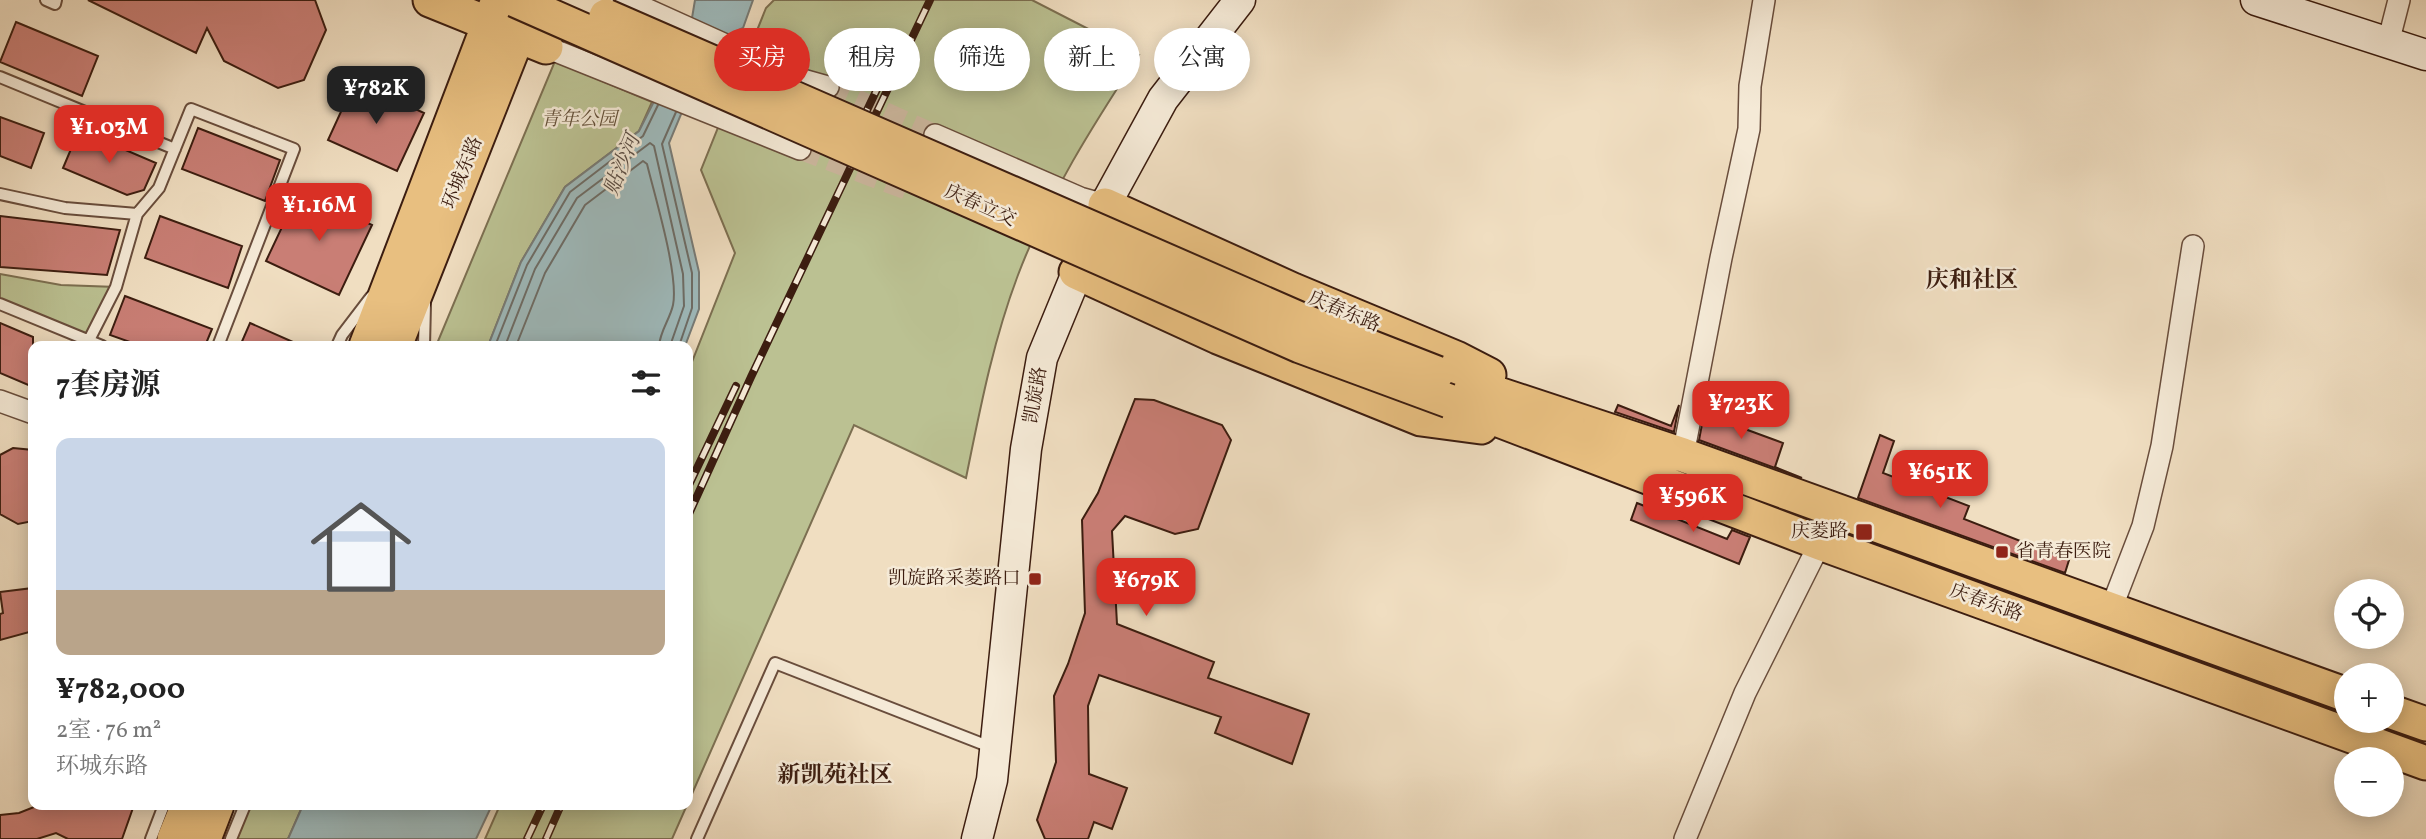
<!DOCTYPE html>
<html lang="zh">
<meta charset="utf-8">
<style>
:root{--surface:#fff;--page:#f6f6f6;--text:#222;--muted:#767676;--line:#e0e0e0;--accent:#d93025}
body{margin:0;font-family:Vollkorn,"Noto Serif SC",serif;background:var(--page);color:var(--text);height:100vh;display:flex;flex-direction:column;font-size:26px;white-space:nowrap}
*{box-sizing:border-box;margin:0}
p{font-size:23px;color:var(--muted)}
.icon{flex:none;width:38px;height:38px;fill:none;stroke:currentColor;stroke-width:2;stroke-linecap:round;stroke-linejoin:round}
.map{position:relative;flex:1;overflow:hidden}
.panel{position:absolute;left:28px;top:341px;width:665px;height:469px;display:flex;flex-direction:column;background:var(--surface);border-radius:14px;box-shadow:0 4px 18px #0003}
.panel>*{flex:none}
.hud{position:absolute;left:714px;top:28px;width:665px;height:63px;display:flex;gap:14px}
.fabs{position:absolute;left:2334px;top:579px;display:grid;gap:14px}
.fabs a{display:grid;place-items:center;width:70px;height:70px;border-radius:50%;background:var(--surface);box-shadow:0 4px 18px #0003;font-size:35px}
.price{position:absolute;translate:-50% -60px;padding:0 16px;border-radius:14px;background:var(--accent);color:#fff;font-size:23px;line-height:46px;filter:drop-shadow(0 2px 4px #0008)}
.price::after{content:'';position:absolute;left:50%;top:42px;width:21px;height:16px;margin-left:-10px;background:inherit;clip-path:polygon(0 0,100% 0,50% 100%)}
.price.current{background:#222;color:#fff}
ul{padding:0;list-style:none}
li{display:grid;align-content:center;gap:14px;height:371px;padding:0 28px}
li+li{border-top:2px solid var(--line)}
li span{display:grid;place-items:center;height:217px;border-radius:14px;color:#555}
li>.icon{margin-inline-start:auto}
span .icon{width:126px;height:126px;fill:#fffc;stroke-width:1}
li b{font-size:30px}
h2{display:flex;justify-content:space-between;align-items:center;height:84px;padding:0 28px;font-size:30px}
.tag{padding:0 24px;border-radius:32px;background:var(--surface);box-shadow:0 4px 18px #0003;font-size:24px;line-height:63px}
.tag.current{background:var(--accent);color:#fff}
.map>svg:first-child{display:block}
.green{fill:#bbc192;stroke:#7c6f51;stroke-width:2}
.water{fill:#9ebabc;stroke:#777b77;stroke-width:2}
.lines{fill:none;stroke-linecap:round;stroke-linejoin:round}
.shore{stroke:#6d6c66;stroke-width:2}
.building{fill:#c97e75;stroke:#3c1d10;stroke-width:2}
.street-tunnel{stroke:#ccb79e;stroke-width:21;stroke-dasharray:21 10;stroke-linecap:butt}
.lane-casing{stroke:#694d3c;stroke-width:14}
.street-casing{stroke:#694d3c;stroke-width:24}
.secondary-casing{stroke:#3c1d10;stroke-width:33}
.primary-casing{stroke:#3c1d10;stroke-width:37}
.lane{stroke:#f5ead7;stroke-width:10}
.street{stroke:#f5ead7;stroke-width:21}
.secondary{stroke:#f5ead7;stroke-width:30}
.primary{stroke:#e8bf80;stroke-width:33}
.rail-casing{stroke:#3c1d10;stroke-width:8}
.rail{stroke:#f5ead7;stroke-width:5;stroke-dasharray:16;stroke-linecap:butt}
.primary-bridge-casing{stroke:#3c1d10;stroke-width:37;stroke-linecap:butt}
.primary-bridge{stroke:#e8bf80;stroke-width:33}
.poi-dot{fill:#8f2418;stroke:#f5ead7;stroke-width:2.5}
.labels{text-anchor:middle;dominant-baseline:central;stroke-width:5;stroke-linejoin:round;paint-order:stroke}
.park-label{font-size:19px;font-style:italic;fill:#624e37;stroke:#f5ead7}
.street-label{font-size:19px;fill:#3c1d10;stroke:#f5ead7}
.poi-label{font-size:19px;fill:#3c1d10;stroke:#f5ead7;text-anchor:end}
.water-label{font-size:21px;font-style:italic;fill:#594c44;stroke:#f5ead7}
.quarter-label{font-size:23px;font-weight:bold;fill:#3c1d10;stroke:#f5ead7}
</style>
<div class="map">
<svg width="2426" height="839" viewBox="0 0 2426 839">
<rect width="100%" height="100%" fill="#f0dec1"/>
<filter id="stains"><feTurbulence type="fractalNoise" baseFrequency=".00286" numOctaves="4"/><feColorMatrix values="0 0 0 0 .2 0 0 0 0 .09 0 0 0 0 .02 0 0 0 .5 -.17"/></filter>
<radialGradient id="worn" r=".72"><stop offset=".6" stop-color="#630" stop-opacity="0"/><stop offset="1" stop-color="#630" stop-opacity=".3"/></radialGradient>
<path class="green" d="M774 0H1032L1139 55C1093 125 1048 196 1018 275 993 341 980 409 966 478L854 425 688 803V372L735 253 701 170 766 8Z
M555 61 652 102 639 131 565 187 521 262 488 346H436Z
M0 274 61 285 116 287 88 341 0 304Z
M245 805H303L288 839H232Z
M500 805H687L672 839H485Z"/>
<path class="water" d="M695 0H753L743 28 726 36 714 35 669 143 699 272V309L685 346H488L521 262 565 187 639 131 685 40 691 24Z
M303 805H492L476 839H288Z"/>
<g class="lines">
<path class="shore" d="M676 112 662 144 692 273V308L679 346
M495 346 527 265 570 192 643 136 658 105
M505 346 535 269 577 198 650 143 654 146 683 274 684 306 670 346
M516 346 545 273 585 205 643 161 647 164C655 197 679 275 673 305 670 319 660 331 659 346"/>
</g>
<path class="building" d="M88 0H315L326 30 304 80 278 88 224 61 207 28 196 53Z
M16 22 98 56 82 96 0 62Z
M355 81 424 113 397 171 328 140Z
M0 117 44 133 31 168 0 156Z
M198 128 280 160 265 201 182 169Z
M79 130 156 163 144 190 127 195 63 168Z
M299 191 372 225 339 295 266 261Z
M0 216 120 230 107 275 0 267Z
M160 216 242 246 228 288 145 258Z
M125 296 212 329 205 346H141L110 335Z
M0 323 33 337V387L0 373Z
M250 323 302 346H240Z
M1135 399 1154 400 1222 425 1231 440 1198 529 1175 534 1125 516 1112 531 1117 624 1214 662 1208 678 1309 714 1292 764 1215 733 1221 717 1099 675 1088 706 1089 774 1127 788 1112 829 1094 822 1088 839H1045L1037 820 1056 762 1054 696 1068 664 1085 613 1082 520 1098 493Z
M1618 405 1671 426 1679 405 1674 432 1615 412Z
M1704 414 1783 443 1775 467 1802 478 1699 440Z
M1880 435 1894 441 1883 473 1969 506 1964 519 2069 560 2065 573 1858 498Z
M13 448 33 450V521L18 524 0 514V455Z
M1637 503 1727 539 1732 530 1750 537 1739 564 1631 520Z
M33 588V631L0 640V614L3 613 0 592Z
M39 805H134L122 839H68L56 833 37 839H0V815L19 813Z"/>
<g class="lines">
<path class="street-tunnel" d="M828 87 935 135
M800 149 906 189"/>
<defs>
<path id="lane" d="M46 0 55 4 56 0
M0 77 175 149
M0 194 65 208 137 214 159 188 191 109 294 149 218 346
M0 304 102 346
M86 346 116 287 137 214
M337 346 342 335 371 297
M424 346 425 304
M151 839 164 805
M231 839 245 805
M697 839 775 663 993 748"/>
<path id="street" d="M626 0 803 80 828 87
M2388 43 2399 0
M546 47 800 149
M935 135 1080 198 1105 205
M0 401 33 413
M1683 455 1721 258 1749 129 1750 86 1764 0
M2111 609 2143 526 2162 446 2193 246
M1685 839 1745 693 1820 543"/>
<path id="secondary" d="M2256 0 2426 55
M977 839 992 780 1026 449 1042 358 1105 205 1163 99 1240 0"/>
<path id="primary" d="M430 0 546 47
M1105 205 1293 290 1456 358 1489 375
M1076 272 1218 337 1421 419 1481 427
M366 346 498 0
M395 346 532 0
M1453 379 1683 455 2347 695
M1449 401 1820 543 2426 763
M2392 712 2426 724
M174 839 188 805
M204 839 217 805"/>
</defs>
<use href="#lane" class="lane-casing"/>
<use href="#street" class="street-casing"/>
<use href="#secondary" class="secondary-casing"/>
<use href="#primary" class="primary-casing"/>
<use href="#lane" class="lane"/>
<use href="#street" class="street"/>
<use href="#secondary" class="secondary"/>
<use href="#primary" class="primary"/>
<defs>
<path id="rail" d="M847 152 891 60
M688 487 736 386
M688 516 751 377 930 0
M527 839 543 805
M546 839 561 805"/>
</defs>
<use href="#rail" class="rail-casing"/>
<use href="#rail" class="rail"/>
<defs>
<path id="primary-bridge" d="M515 0 1300 346 1449 401
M606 16 1309 323 1437 373"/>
</defs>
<use href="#primary-bridge" class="primary-bridge-casing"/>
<use href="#primary-bridge" class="primary-bridge"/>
</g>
<g class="poi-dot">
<rect x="1855" y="523" width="18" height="18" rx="3.5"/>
<rect x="1995" y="545" width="14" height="14" rx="3.5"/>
<rect x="1028" y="572" width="14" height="14" rx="3.5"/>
</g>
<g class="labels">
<g class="park-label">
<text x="579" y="120">青年公园</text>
</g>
<g class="street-label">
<text transform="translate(463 173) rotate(-68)">环城东路</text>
<text transform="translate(980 206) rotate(24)">庆春立交</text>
<text transform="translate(1344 312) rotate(23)">庆春东路</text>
<text transform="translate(1036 395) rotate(-80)">凯旋路</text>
<text transform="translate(1986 603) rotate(20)">庆春东路</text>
</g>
<g class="poi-label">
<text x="1848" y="532">庆菱路</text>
<text x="2016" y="552" text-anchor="start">省青春医院</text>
<text x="1021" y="579">凯旋路采菱路口</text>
</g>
<g class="water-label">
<text transform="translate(623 165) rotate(-68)">贴沙河</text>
</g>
<g class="quarter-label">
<text x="1972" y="281">庆和社区</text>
<text x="835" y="776">新凯苑社区</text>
</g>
</g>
<rect width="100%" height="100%" filter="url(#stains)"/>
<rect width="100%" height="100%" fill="url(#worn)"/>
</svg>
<div class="fabs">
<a><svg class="icon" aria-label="locate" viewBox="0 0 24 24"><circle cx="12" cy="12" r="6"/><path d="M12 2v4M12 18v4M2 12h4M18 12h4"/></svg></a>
<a>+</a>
<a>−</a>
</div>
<b class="price current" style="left:376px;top:126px">¥782K</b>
<b class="price" style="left:109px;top:165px">¥1.03M</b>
<b class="price" style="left:319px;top:243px">¥1.16M</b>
<b class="price" style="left:1741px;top:441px">¥723K</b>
<b class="price" style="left:1940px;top:510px">¥651K</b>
<b class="price" style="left:1693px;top:534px">¥596K</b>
<b class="price" style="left:1146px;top:618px">¥679K</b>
<div class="hud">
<a class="tag current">买房</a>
<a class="tag">租房</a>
<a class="tag">筛选</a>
<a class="tag">新上</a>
<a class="tag">公寓</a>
</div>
<section class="panel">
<h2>7套房源<svg class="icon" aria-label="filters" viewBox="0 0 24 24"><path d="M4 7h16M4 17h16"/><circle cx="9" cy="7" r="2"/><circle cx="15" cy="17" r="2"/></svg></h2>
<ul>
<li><span style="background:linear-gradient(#c9d6e8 70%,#b9a48a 0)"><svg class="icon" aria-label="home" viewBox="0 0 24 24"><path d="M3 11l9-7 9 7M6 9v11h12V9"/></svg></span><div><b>¥782,000</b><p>2室 · 76 m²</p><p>环城东路</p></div></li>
</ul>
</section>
</div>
